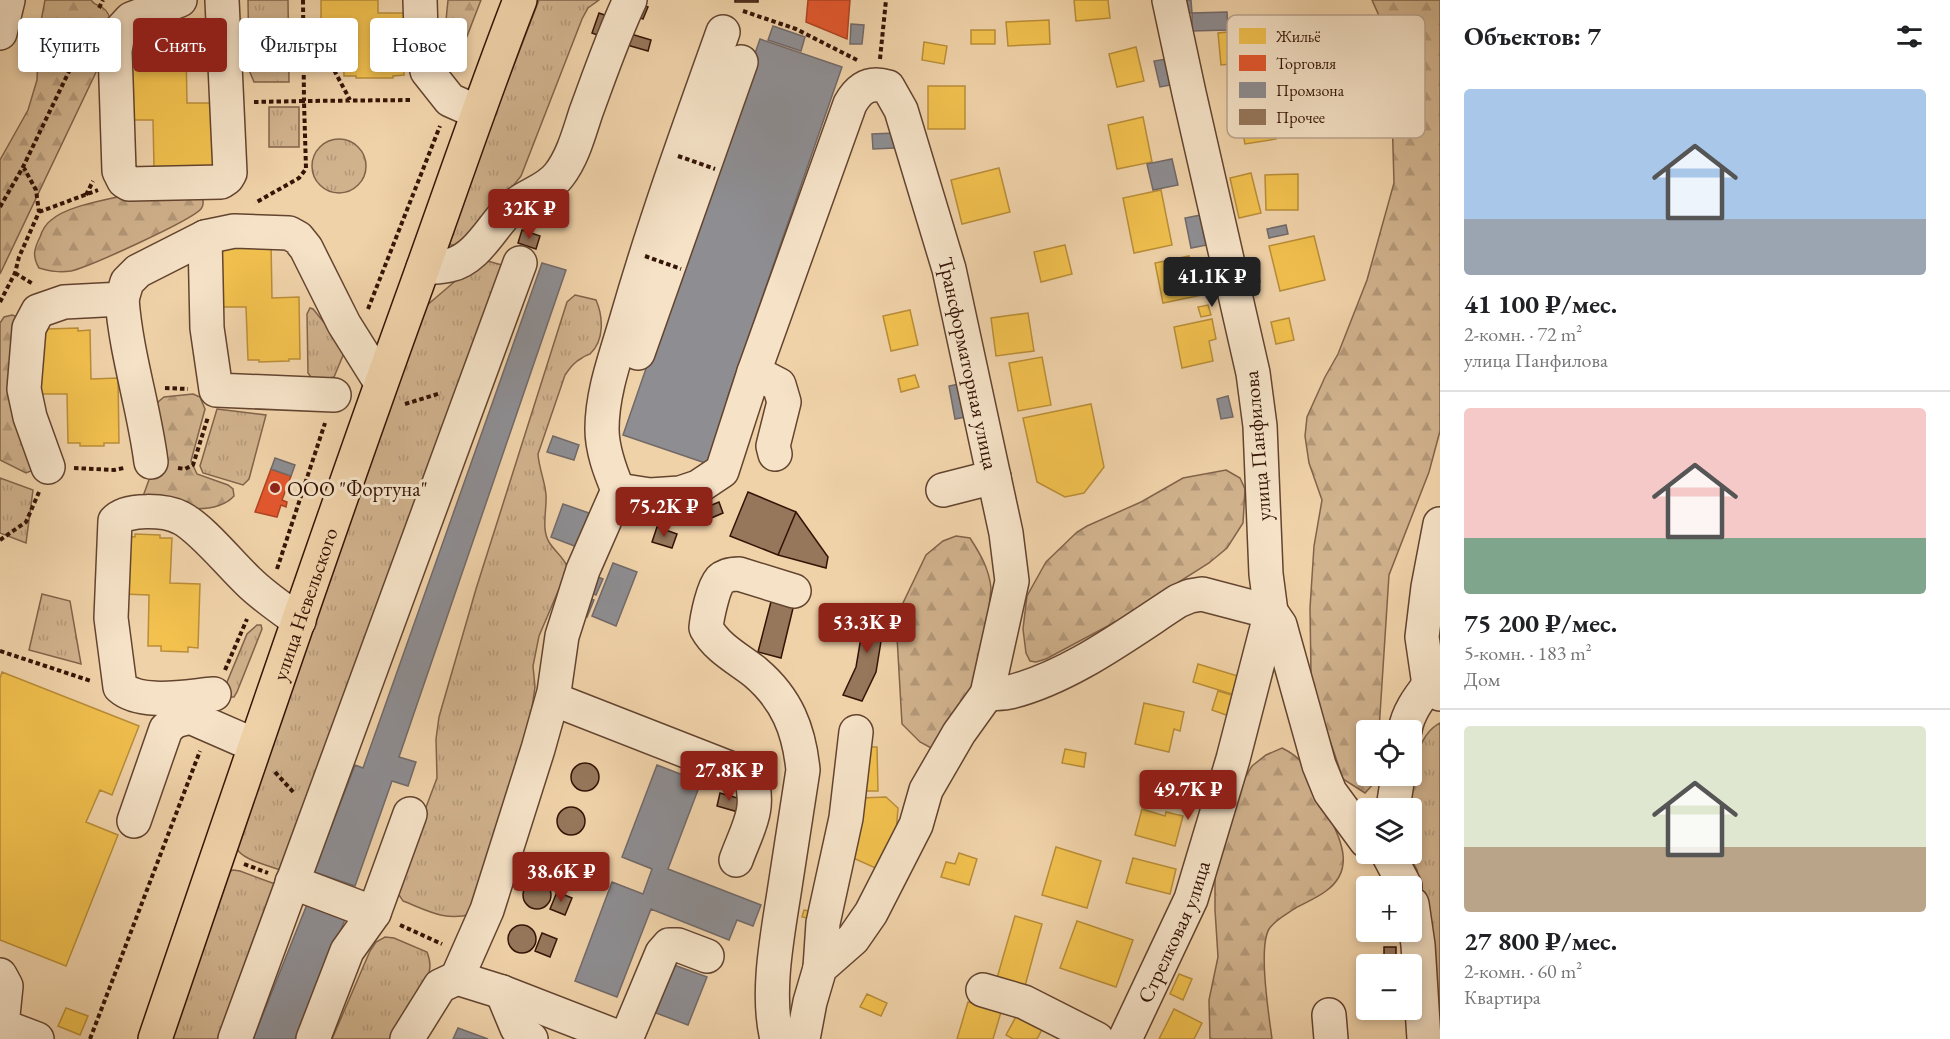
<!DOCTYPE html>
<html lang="ru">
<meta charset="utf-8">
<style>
:root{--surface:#fff;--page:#f6f6f6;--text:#202124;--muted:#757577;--line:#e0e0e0;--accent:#8f2418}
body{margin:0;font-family:"EB Garamond",serif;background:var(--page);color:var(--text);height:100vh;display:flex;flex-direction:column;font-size:22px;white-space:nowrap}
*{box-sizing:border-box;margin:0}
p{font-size:20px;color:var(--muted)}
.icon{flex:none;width:33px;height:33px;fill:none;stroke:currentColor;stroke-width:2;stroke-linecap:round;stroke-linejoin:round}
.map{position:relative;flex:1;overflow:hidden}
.details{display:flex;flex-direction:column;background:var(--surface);width:510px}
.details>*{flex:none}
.hud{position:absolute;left:18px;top:18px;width:570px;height:54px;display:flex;gap:12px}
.tools{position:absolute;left:1356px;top:720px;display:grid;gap:12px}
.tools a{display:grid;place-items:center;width:66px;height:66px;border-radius:6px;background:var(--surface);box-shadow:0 3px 9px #0003;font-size:30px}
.price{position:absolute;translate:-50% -51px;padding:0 14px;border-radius:6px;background:var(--accent);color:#fff;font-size:20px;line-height:39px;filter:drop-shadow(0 2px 3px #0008)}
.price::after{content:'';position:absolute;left:50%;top:36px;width:18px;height:14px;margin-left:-9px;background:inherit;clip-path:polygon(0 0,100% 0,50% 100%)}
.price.active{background:#222;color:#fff}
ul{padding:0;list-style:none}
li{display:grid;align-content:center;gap:12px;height:318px;padding:0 24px}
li+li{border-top:2px solid var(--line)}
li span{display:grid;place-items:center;height:186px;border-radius:6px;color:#555}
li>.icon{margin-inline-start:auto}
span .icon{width:108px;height:108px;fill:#fffc;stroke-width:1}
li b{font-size:26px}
h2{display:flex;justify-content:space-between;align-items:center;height:72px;padding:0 24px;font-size:26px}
.pill{padding:0 21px;border-radius:6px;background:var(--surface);box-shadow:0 3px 9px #0003;font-size:21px;line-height:54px}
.pill.active{background:var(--accent);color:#fff}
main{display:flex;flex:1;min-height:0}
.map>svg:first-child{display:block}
.grass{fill:url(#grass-tufts);stroke:#82634a;stroke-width:1.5}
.forest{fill:url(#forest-firs);stroke:#82634a;stroke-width:1.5}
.homes{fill:#f2c14e;stroke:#b98d38;stroke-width:1.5}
.shops{fill:#e4572e;stroke:#af4322;stroke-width:1.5}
.industry{fill:#8d8d92;stroke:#726968;stroke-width:1.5}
.building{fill:#96775b;stroke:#341406;stroke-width:1.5}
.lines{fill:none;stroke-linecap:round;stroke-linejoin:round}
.minor-casing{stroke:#63442f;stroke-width:36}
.major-casing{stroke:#341406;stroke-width:36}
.path{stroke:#341406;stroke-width:4;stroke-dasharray:4.5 3;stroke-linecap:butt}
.minor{stroke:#f5e2c7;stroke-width:33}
.major{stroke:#f0d2a9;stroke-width:33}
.path-bridge{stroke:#341406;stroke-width:4;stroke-dasharray:4.5 3;stroke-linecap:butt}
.poi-dot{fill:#8f2418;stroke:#f5e2c7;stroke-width:2}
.labels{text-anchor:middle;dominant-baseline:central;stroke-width:6;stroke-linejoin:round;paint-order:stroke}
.street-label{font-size:21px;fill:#341406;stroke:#f5e2c7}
.poi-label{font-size:21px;fill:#341406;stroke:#f5e2c7;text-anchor:start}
.key{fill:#f5e2c7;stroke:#bba48d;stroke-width:1.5}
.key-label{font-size:16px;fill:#341406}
</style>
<main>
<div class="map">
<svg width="1440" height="1039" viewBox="0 0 1440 1039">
<defs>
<pattern id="grass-tufts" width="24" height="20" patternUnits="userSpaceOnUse" patternTransform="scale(1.5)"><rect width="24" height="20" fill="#d0b28d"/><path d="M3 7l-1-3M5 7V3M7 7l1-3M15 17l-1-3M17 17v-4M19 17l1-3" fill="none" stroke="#b39878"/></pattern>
<pattern id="forest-firs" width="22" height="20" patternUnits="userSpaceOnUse" patternTransform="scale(1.5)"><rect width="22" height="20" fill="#d0b28d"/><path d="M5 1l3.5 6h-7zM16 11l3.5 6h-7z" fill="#b39878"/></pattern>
</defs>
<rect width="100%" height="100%" fill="#f0d2a9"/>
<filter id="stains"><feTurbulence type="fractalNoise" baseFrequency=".00333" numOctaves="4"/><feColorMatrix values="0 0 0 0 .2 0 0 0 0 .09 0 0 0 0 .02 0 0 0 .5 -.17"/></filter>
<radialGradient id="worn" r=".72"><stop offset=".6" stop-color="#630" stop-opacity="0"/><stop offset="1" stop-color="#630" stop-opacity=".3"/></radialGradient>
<path class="grass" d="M248 0H288L289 82H254L249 70Z
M539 0H599L588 8 582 19 521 176 471 237 457 245H451L448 242V236Z
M269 107H299V147H269Z
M312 166a27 27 0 1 1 54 0a27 27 0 1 1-54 0Z
M484 260 502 265 280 870C268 865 241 860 236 847L425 307 467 271Z
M575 295 596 300C603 316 605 340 590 354 589 354 583 357 582 358 574 362 570 368 565 375L538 454C539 469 545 481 546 495 547 510 541 529 549 542 555 552 563 556 568 568L539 636 533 666 535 687 527 741 471 914C446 922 426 910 403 901L399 895 397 884 437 778 436 739 439 717 476 589 567 302Z
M310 308 313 309 331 331 344 353 334 377 324 379 311 377 308 373 307 314Z
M217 409 266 415 249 479 243 485 203 473 200 466Z
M0 478 33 490 26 543 0 533Z
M42 594 70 601 81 664 29 650Z
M257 625H261L262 629 237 692 234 697H230L225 694V687L247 634Z
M1440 723V1039L1427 919 1417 870 1408 854H1412V808H1409C1414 781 1412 738 1440 723Z
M233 870 240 871 275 884 224 1039H169L228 872Z
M385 937 394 938 427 952C431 962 431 969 427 979L390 1039H332L370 951 376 942Z"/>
<path class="forest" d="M45 0H91C95 6 98 4 103 8 115 16 110 36 108 47L0 274V160L28 110 37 80 39 32Z
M448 0H481L464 44 454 52C441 43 447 14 448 0Z
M1372 0H1440V431L1429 472 1389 575 1379 730H1366V776H1375V782L1365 793 1343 779 1320 711 1311 674 1310 608 1314 546 1322 500 1309 463 1305 436 1307 417 1325 377 1338 354 1367 280 1394 183 1391 79 1380 18Z
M135 193 198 196 203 200C203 205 204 205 201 209 190 221 89 267 71 271 59 273 50 271 39 268 32 256 34 249 40 237 42 231 45 225 50 221 67 205 111 199 135 193Z
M12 315 15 316 17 321 34 467 31 471 26 473 0 460V323L4 317Z
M193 394 200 397 205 409 191 461 197 474 228 485 233 489 234 496C214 518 167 506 141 502L155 463 154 410 158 402 164 397Z
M1226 470 1240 478 1245 489 1243 523 1227 548 1209 563 1119 620 1046 659 1036 662 1030 661 1026 653 1023 629 1027 596 1046 562 1077 532 1087 526 1141 502 1183 478Z
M956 536 970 538C981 555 989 569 991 588L982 677 933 749 920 742 902 724 897 637 903 603 926 555 943 541Z
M1282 748C1309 761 1312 779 1324 805 1337 834 1359 867 1326 891 1317 898 1304 903 1294 909 1285 915 1275 920 1269 929 1258 948 1269 1016 1272 1039H1210L1209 1000 1218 957 1215 910V861L1241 784 1252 766 1266 755Z"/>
<path class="homes" d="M321 0H378V13H404V75L393 76V78H356V76H344L343 29H321Z
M1074 0H1108L1110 18 1076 21Z
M1049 20 1050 44 1008 46 1006 22Z
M971 30H995V44H971Z
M1250 30 1253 62 1221 65 1218 33Z
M924 42 947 46 944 64 922 60Z
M1136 47 1144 81 1117 87 1109 54Z
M173 48V51L186 50 187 103H213L215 166H197V169L154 167 153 120H132L131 52H143V49Z
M928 86H965V129H928Z
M1268 98 1276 139 1245 144 1237 104Z
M1143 117 1152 162 1117 169 1108 125Z
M999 168 1010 212 962 224 951 180Z
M1251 173 1261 213 1239 218 1230 178Z
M1298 174V210H1266L1265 175Z
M1161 190 1172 245 1134 253 1123 198Z
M1314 236 1325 280 1280 291 1269 246Z
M271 241 272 298 299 297 300 359H289V361L259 362V360H248L246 307H222L221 242Z
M1065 245 1072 274 1041 282 1034 252Z
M1189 256 1194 280 1203 278 1207 294 1163 303 1155 263Z
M1208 305 1211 315 1201 317 1198 307Z
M910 310 918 345 891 351 883 316Z
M1028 313 1034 351 996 356 991 318Z
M1289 318 1294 340 1276 344 1271 322Z
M1212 319 1216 339 1209 341 1213 361 1182 368 1174 327Z
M78 328V331L90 330 91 379 118 378 119 443H104V446H80V443H68L67 394H37L36 331H47V329Z
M1042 357 1051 405 1018 411 1009 363Z
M915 375 919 387 901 392 898 379Z
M1091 404 1104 467 1084 493 1065 497 1037 482 1023 418Z
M135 534 160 535V538H172L170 583 200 584 198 648 188 647V652L161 651V646H148L149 595 123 594 124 536 135 537Z
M1198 664 1241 677 1235 695 1193 682Z
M2 672 139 726 112 795 100 790 86 822 118 835 66 966 0 940V678Z
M1218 691 1235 696 1229 716 1212 710Z
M1144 703 1184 712 1180 731 1174 729 1169 752 1135 744Z
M865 747H877L878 791H866Z
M1065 749 1086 753 1084 767 1062 763Z
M886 797 898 808 896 833 880 870 851 857 860 798Z
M1142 809 1165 816 1166 812 1183 816 1175 846 1135 835Z
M1056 847 1101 861 1087 908 1042 895Z
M959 853 977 859 969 885 941 877 946 862 955 864Z
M1133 858 1176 869 1170 894 1126 883Z
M804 910 814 912 813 919 802 917Z
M1015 916 1042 924 1025 986 997 978Z
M1077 921 1133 940 1116 987 1060 968Z
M1179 974 1192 979 1183 1000 1170 994Z
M867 994 887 1003 881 1016 860 1007Z
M968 1002 1001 1012 993 1039H957Z
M66 1008 88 1016 80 1035 58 1026Z
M1174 1009 1202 1023 1194 1039H1159Z
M1019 1011 1045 1024 1037 1039H1013L1006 1035Z"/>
<path class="shops" d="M808 0H850L847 39 806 22Z
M271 469 291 476 282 500 287 502 286 507 281 505 277 517 255 512Z"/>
<path class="industry" d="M1180 0H1191L1192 13H1181Z
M1227 12 1228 30 1192 31V13Z
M851 24 864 25 862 44H850Z
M773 26 805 37 801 51 768 40Z
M760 39 842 67 727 399 739 403 717 467 623 435Z
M1166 59 1171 85 1160 87 1154 61Z
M894 133 895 148 873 149 872 134Z
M1172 159 1178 185 1153 190 1147 164Z
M1206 214 1212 244 1191 248 1185 218Z
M1286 225 1288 234 1269 238 1267 229Z
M1256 258 1260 282 1246 284 1242 260Z
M542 263 566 270 399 757 416 762 408 786 392 781 355 886 314 872 355 765 363 768Z
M964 383 971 416 955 419 949 386Z
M1228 396 1233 417 1221 419 1217 399Z
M553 436 579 445 574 460 547 452Z
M275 458 295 465 291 476 271 469Z
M563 504 589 513 577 547 551 537Z
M613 563 637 572 616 626 592 616Z
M593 575 603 579 596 595 587 591Z
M585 597 594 600 587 617 578 613Z
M657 765 701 782 668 869 761 905 753 926 737 920 729 940 651 909 617 997 575 981 612 882 643 894 652 869 622 857Z
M310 897 348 912 297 1039H253Z
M1383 932H1396V940H1383Z
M674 965 707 977 688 1025 656 1013Z
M458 1028 488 1039H453Z"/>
<path class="building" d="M735 0H758V2H735Z
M637 3 648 7 643 19 633 15Z
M599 13 610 17 603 37 592 33Z
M631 34 651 40 648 51 627 45Z
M522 230 540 236 536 249 518 243Z
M748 492 796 512 778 555 730 536Z
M719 502 723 513 702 522 697 511Z
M796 512 828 557 826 568 778 555Z
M657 527 677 534 672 548 652 542Z
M773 594 795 600 781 658 758 652Z
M866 608 886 611 876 672 862 701 843 695 856 667Z
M571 777a14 14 0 1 1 28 0a14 14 0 1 1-28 0Z
M720 793 741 799 738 812 717 806Z
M557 821a14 14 0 1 1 28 0a14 14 0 1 1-28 0Z
M523 895a14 14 0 1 1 28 0a14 14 0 1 1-28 0Z
M557 892 572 898 565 915 550 909Z
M508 939a14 14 0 1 1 28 0a14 14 0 1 1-28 0Z
M542 933 557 939 550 957 535 951Z
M1384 947H1396V960H1384Z"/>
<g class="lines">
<defs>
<g id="minor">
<path d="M180 0 131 19 118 33 115 51 119 171 124 181 129 184 221 182 227 178 230 173 222 0"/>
<path d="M420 0 421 32 427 71 450 100 477 112"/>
<path d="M0 33 8 0"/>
<path d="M205 237 207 328 216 390 334 395"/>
<path d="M423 268C432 267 442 267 450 265 477 259 492 226 510 209 525 195 547 191 559 175 573 157 579 133 586 112 600 74 613 36 630 0"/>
<path d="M122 299C126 354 144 407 151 462"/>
<path d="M638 353 741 62"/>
<path d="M754 372 779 385 784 402 773 446 775 454"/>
<path d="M48 467 30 417 24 389 29 328 38 311 64 302 122 299 127 282 138 271 205 237 234 231 289 233 298 238 306 248 344 324 381 383"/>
<path id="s1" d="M618 490 650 495 680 493 698 487 722 471 754 372 850 104C859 88 869 81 888 87L901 110 949 269 1006 533 1012 581 987 694 959 733 926 790 916 825 871 913 853 939 820 968 810 1002 803 1039"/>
<path d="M943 490 994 477"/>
<path d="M1440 524 1428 587 1422 637 1429 685 1440 694"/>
<path d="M214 694C188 696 141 706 120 687L111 618 115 521C126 508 166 510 181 518 201 528 230 564 248 581 263 596 281 608 299 621"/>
<path d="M987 694C994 693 1003 694 1010 692 1070 677 1127 634 1178 601L1190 596 1202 594 1271 612 1280 625 1283 636 1319 765 1330 792 1366 841"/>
<path d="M553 699 750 776C762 809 747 829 736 860"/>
<path d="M1405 730C1408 713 1418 699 1429 685"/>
<path d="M1393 808 1398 776"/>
<path d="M134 821 166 729 175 721 190 717 254 745"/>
<path d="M1388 854 1405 886"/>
<path d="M292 882 374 913"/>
<path d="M1412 904 1418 945 1424 1039"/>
<path d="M820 968 823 923 846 818 856 732"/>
<path d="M0 975 6 986 2 1025"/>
<path d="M457 978 487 910 538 749 554 692 562 636 583 570 618 490C610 471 602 450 602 429 602 391 617 353 627 318 655 221 689 127 723 32"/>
<path d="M983 990 1024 1002 1097 1039"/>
<path d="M502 992 517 1028 531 1039"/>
<path d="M1329 1015 1331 1039"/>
<path d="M0 1025 37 1039"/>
<path d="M235 1039 520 263"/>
<path d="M313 1039 347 951 374 913 410 814"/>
<path d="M407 1039 440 986 457 978 502 992 623 1039"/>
<path d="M626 1039 662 953 669 945H678L707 956"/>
<path d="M777 1039C766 994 777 938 784 893 790 852 797 811 803 770 799 730 787 699 755 672 737 658 717 648 706 628 707 617 713 588 720 580 725 575 733 574 739 574L794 591"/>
<path id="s2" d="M1125 1039 1191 899 1233 759 1271 612 1266 574 1260 426 1253 373 1189 93 1169 0"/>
</g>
<g id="major">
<path id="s3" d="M155 1039C238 796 320 553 407 312 445 208 480 103 520 0"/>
</g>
</defs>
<use href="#minor" class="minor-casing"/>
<use href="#major" class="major-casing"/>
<path class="path" d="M303 0 304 101 413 100
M99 8 103 0
M743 11 796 29 857 60
M303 32 313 34 317 38 350 100
M880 59 886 0
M254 102 304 101 306 169 299 178 255 203
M86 195 93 181
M0 207 23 167 87 34
M39 212 98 190
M15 273 33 284
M0 302 15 273 19 257 39 212 36 190 24 168
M368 309 440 126
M165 388 188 389
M405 404 441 393
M74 468 114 470 124 468
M178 468 185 469 193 465 208 417
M0 540 26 522 39 492
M277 569 325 423
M0 651 91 681
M225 670 247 619
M275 772 294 793
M244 864 268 873
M400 925 442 944
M90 1039 200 751"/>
<use href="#minor" class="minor"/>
<use href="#major" class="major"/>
<path class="path-bridge" d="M678 156 715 169
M645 256 681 269"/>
</g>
<circle class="poi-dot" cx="275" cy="488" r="6"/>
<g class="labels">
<g class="street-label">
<text stroke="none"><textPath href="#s1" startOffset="834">Трансформаторная улица</textPath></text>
<text transform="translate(1257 446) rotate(-95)">улица Панфилова</text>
<text stroke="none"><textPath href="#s3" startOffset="460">улица Невельского</textPath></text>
<text stroke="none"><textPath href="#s2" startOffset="118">Стрелковая улица</textPath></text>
</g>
<g class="poi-label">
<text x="287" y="488">ООО "Фортуна"</text>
</g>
</g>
<rect x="1227" y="15" width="198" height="123" rx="9" class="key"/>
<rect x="1239" y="28" width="27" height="16" fill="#f2c14e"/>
<rect x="1239" y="55" width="27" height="16" fill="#e4572e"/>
<rect x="1239" y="82" width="27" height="16" fill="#8d8d92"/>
<rect x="1239" y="109" width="27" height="16" fill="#96775b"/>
<g class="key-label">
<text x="1276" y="42">Жильё</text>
<text x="1276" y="69">Торговля</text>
<text x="1276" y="96">Промзона</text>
<text x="1276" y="123">Прочее</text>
</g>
<rect width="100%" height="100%" filter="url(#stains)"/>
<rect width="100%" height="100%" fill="url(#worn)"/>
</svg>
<div class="tools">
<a><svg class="icon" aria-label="locate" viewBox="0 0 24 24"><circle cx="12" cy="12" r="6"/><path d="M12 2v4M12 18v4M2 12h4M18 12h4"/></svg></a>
<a><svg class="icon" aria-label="layers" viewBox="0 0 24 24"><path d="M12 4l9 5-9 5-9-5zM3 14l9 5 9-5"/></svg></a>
<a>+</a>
<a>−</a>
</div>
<b class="price" style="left:529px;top:240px">32K ₽</b>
<b class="price active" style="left:1212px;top:308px">41.1K ₽</b>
<b class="price" style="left:664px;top:538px">75.2K ₽</b>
<b class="price" style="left:867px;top:654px">53.3K ₽</b>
<b class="price" style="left:729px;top:802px">27.8K ₽</b>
<b class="price" style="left:1188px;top:821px">49.7K ₽</b>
<b class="price" style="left:561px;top:903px">38.6K ₽</b>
<div class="hud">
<a class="pill">Купить</a>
<a class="pill active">Снять</a>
<a class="pill">Фильтры</a>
<a class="pill">Новое</a>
</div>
</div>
<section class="details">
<h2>Объектов: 7<svg class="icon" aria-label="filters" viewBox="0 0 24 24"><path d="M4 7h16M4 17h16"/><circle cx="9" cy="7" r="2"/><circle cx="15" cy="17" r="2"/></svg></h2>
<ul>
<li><span style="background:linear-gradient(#a9c7e8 70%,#9aa5b1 0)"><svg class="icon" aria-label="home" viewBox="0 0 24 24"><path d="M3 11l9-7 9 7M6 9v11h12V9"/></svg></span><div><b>41 100 ₽/мес.</b><p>2-комн. · 72 m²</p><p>улица Панфилова</p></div></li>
<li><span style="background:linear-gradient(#f6c9c9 70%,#7fa58c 0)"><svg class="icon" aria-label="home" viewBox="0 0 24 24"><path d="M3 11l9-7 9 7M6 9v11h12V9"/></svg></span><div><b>75 200 ₽/мес.</b><p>5-комн. · 183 m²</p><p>Дом</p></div></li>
<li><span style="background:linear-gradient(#dfe7d0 65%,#b9a48a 0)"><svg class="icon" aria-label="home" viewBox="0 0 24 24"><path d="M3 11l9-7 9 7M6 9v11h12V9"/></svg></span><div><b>27 800 ₽/мес.</b><p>2-комн. · 60 m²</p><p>Квартира</p></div></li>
</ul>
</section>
</main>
